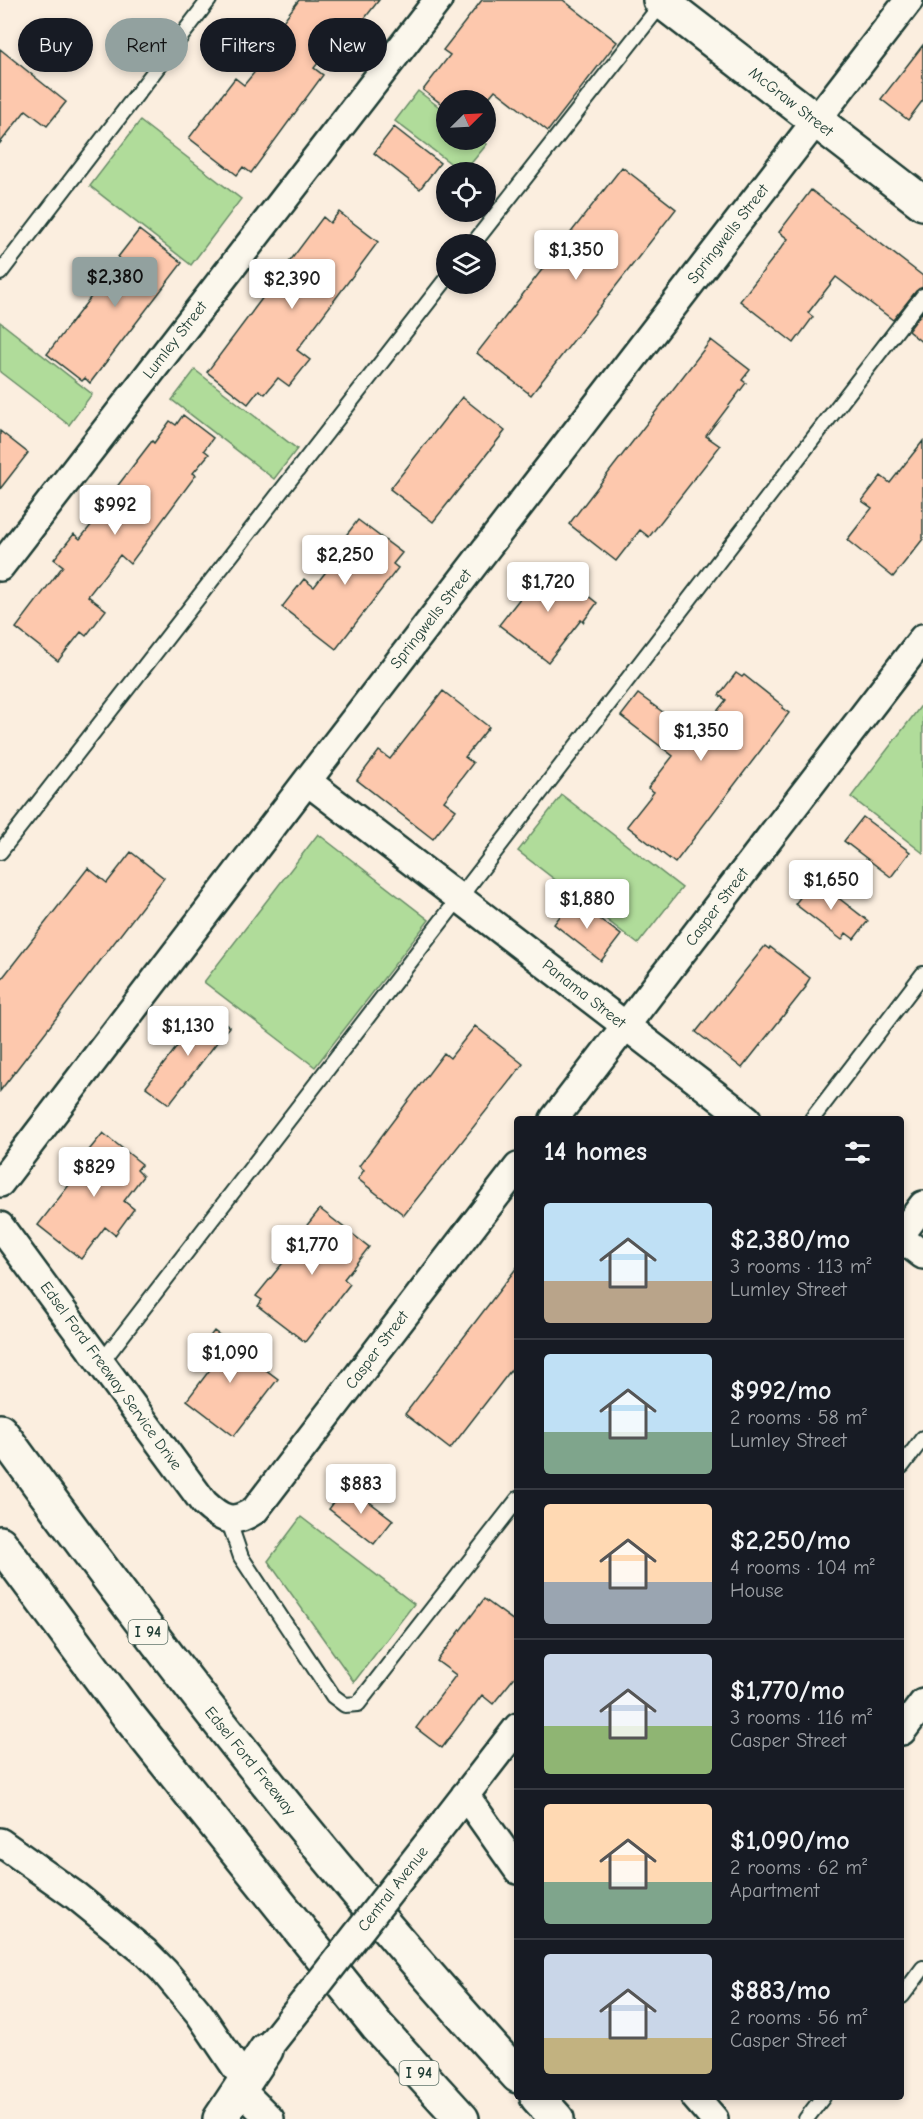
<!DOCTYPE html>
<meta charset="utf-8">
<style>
:root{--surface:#171b24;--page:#20242c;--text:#f1f3f6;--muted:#9ea1a6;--line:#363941;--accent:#92a19f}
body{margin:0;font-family:"Comic Neue",sans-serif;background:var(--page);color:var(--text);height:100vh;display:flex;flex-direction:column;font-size:22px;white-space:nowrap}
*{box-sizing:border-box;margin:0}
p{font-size:20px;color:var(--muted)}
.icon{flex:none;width:33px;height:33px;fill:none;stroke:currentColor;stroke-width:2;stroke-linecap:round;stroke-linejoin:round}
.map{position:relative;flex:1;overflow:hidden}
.side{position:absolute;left:514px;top:1116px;width:390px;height:984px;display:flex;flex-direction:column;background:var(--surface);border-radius:6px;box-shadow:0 3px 9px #0003}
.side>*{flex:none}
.guide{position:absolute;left:18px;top:18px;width:406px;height:54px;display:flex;gap:12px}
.needle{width:39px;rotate:66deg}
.fabs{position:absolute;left:436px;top:90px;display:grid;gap:12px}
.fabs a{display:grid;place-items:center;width:60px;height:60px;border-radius:50%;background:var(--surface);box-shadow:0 3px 9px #0003;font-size:30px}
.price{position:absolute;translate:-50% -51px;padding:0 14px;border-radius:6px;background:#fff;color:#222;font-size:20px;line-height:39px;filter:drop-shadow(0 2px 3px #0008)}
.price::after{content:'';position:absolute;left:50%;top:36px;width:18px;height:14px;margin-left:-9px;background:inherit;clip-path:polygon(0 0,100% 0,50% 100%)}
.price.current{background:var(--accent);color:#111}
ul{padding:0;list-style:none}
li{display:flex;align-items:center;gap:18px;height:150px;padding:0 30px}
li+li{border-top:2px solid var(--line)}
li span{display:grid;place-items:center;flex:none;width:168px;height:120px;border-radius:6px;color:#555}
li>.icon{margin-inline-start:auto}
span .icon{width:72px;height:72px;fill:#fffc;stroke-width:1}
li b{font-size:26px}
h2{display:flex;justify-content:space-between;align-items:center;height:72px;padding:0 30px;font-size:26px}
.chip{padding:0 21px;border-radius:27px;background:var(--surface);box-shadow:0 3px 9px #0003;font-size:21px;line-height:54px}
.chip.current{background:var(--accent);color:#111}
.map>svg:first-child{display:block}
.green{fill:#b0dc9a;stroke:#688c67;stroke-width:1.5}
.building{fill:#fdc8ad;stroke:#1f3d34;stroke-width:1.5}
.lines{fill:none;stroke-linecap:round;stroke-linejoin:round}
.lane-casing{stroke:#1f3d34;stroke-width:18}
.street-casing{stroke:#1f3d34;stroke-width:32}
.secondary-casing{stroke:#1f3d34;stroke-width:38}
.highway-casing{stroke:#1f3d34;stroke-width:38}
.lane{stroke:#fbf7ec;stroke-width:14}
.street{stroke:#fbf7ec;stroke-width:27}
.secondary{stroke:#fbf7ec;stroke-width:33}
.highway{stroke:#fbf7ec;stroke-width:33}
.street-bridge-casing{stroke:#1f3d34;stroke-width:32;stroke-linecap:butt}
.street-bridge{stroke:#fbf7ec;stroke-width:27}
.labels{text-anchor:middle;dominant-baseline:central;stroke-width:4.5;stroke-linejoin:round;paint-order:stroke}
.shield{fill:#fbf7ec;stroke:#61756b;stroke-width:1.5}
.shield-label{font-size:15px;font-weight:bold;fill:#1f3d34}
.street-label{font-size:16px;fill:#1f3d34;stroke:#fbf7ec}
</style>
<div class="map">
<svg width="923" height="2119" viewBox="0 0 923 2119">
<rect width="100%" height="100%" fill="#fbeedf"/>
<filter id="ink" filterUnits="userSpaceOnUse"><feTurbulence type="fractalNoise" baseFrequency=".0167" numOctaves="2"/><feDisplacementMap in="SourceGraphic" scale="12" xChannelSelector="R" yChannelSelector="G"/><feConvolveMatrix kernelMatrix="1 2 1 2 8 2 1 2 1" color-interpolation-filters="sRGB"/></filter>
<g filter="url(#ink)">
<path class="green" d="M418 91 447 113V140H482L487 144 464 172H462L395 121Z
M140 121 241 199 191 265 90 186Z
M0 322 92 394 69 425 0 372Z
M195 370 297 449 274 479 172 400Z
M923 703V853L851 797Z
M562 795 682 888 638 944 518 851Z
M318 834 429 920 315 1067 204 982Z
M301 1517 414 1604 354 1682 268 1561Z"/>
<path class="building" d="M299 0H379L351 36 344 30 314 68 323 75 251 173 243 167 237 175 189 138 235 78 244 85 285 35 277 29Z
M482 0H563L617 42 548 131 495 90 486 101 447 100V108L423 90 450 55 443 50Z
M923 45V100L908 120 881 99Z
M0 49 66 102 47 126 26 110 0 143Z
M394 127 440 163 420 189 374 153Z
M622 167 676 209 531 395 477 353Z
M811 190 923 276V287L916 291 893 320 836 277 808 313 813 317 794 343 740 301 788 239 779 232Z
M339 212 378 242 297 350 310 360 289 386 278 378 265 394 259 390 248 404 207 372 323 217 330 223Z
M139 230 182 263 90 383 85 378 82 381 47 354 120 259 118 257Z
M923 311V343L908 331Z
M711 340 750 370 742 380 746 383 706 436 720 446 649 537 640 530 616 561 569 524Z
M462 397 505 431 433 522 390 489Z
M183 415 213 438 204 450 209 454 193 473 196 475 130 564 120 555 88 596 106 610 86 636 81 632 58 661 16 628 63 566 54 559 74 534 80 539 112 499 109 497 152 441 154 443 170 421 176 425Z
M0 431 28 453 0 489Z
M923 441V539L893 577 847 540 872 508 862 501 881 476 890 483Z
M358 520 402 553 393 564 398 568 336 649 282 607 304 579 314 587 342 551 337 547Z
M547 564 597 603 583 622 581 620 548 662 499 625Z
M736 673 742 677 744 675 783 706 782 708 789 713 675 863 627 826 654 792 648 788 673 756 621 716 638 694 697 737 726 700 719 695Z
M443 691 489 727 465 757 473 763 444 801 456 810 433 839 357 780 379 751 390 759Z
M863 817 910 852 891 877 844 841Z
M131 852 164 878 0 1091V981L88 868 107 883Z
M814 879 868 921 854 939 846 933 842 940 795 904Z
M573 899 621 935 601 961 554 924Z
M765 946 769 949 770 947 810 978 805 986 806 987 742 1068 696 1032Z
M206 1009 229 1027 169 1104 146 1087Z
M475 1026 523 1064 404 1215 358 1179 364 1170 359 1166 444 1053 450 1058Z
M103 1133 142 1164 137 1170 143 1176 124 1201 134 1209 115 1235 105 1227 81 1259 38 1225 90 1158 85 1155Z
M320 1209 369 1247 344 1279 350 1284 305 1342 258 1306 262 1300 256 1296 303 1238 299 1235Z
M518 1266V1361L450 1449 405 1414Z
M214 1331 278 1379 234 1436 187 1400 212 1367 196 1355Z
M347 1485 393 1520 374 1544 329 1509Z
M484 1599 518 1624V1673L493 1704 482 1695 442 1748 416 1728 456 1675 437 1661Z"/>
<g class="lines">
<defs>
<path id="lane" d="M473 244 663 2
M0 273 209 0
M0 852 447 278
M812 1119 923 974
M101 1363 923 296
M902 1466 923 1438
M228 1519 241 1557 333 1696 345 1705 358 1704 518 1499
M902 1996 923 1968
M806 2119 823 2097"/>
<path id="street" d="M0 567 438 0
M307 781 747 1119
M554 1119 923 638
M0 1183 307 781 909 0
M0 1226 204 1503C222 1520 233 1525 255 1510L518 1167
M902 1233 923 1205
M902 1239 923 1255
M902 1731 923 1703
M465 1795 518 1870
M446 1820 518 1727
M0 1842 76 1896 145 1952 164 1971 199 2013 245 2081
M266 2050 304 2002
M240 2089 270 2119
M695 2097 714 2119"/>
<path id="secondary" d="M660 0 923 203
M220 2119 266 2050"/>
<path id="highway" d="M0 1431C162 1654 331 1872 518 2076
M0 1543 127 1714 377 2026 462 2119
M537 2097 557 2119"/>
</defs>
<use href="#lane" class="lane-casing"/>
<use href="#street" class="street-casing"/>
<use href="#secondary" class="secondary-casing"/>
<use href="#highway" class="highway-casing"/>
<use href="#lane" class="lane"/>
<use href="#street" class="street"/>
<use href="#secondary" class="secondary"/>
<use href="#highway" class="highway"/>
<defs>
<path id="street-bridge" d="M304 2002 446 1820"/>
</defs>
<use href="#street-bridge" class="street-bridge-casing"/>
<use href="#street-bridge" class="street-bridge"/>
</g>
</g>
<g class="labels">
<g class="shield">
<rect x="128.5" y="1620" width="39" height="24" rx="4.5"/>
<rect x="399.5" y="2061" width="39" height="24" rx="4.5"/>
</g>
<g class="shield-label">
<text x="148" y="1632">I 94</text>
<text x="419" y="2073">I 94</text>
</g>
<g class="street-label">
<text transform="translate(791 102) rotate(38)">McGraw Street</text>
<text transform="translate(728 234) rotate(-52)">Springwells Street</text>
<text transform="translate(175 340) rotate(-52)">Lumley Street</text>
<text transform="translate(431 619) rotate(-52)">Springwells Street</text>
<text transform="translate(717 907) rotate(-53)">Casper Street</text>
<text transform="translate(584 994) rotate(38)">Panama Street</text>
<text transform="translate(377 1350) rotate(-53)">Casper Street</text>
<text transform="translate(111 1376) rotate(54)">Edsel Ford Freeway Service Drive</text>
<text transform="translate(250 1761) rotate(51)">Edsel Ford Freeway</text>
<text transform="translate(393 1889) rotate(-52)">Central Avenue</text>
</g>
</g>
</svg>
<div class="fabs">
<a><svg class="needle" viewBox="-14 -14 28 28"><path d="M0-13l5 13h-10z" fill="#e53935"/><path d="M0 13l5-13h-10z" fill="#9ea1a6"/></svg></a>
<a><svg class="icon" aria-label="locate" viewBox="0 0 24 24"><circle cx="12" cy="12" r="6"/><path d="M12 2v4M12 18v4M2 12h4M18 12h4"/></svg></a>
<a><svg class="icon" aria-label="layers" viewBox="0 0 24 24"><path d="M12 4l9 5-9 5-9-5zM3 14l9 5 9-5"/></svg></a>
</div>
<b class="price" style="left:576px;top:281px">$1,350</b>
<b class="price current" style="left:115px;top:308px">$2,380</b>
<b class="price" style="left:292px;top:310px">$2,390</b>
<b class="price" style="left:115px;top:536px">$992</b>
<b class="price" style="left:345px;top:586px">$2,250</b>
<b class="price" style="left:548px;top:613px">$1,720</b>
<b class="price" style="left:701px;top:762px">$1,350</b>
<b class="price" style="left:831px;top:911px">$1,650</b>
<b class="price" style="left:587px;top:930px">$1,880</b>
<b class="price" style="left:188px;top:1057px">$1,130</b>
<b class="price" style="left:94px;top:1198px">$829</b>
<b class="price" style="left:312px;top:1276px">$1,770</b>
<b class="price" style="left:230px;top:1384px">$1,090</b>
<b class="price" style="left:361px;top:1515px">$883</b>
<div class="guide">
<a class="chip">Buy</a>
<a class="chip current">Rent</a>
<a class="chip">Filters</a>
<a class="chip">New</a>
</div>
<section class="side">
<h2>14 homes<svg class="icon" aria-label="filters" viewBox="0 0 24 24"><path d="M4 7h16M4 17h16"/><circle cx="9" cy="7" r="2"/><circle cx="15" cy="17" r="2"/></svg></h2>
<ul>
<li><span style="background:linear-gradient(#bfe0f5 65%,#b9a48a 0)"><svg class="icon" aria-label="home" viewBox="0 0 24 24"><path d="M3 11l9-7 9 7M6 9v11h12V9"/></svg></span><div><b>$2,380/mo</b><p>3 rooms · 113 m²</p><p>Lumley Street</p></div></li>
<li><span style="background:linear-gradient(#bfe0f5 65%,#7fa58c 0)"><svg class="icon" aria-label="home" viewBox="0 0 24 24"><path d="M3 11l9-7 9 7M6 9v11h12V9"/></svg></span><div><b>$992/mo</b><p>2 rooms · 58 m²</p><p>Lumley Street</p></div></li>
<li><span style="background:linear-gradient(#ffd9b3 65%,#9aa5b1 0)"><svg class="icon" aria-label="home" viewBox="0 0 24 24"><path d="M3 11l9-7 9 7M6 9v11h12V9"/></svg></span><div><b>$2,250/mo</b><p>4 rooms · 104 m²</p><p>House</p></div></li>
<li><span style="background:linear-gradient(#c9d6e8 60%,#8fb573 0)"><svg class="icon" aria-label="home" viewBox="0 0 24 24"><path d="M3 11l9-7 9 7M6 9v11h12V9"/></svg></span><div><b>$1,770/mo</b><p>3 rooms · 116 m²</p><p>Casper Street</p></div></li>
<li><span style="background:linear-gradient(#ffd9b3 65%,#7fa58c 0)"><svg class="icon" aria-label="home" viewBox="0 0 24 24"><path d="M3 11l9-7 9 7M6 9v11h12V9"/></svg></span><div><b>$1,090/mo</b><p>2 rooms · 62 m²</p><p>Apartment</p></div></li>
<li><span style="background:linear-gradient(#c9d6e8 70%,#c2b280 0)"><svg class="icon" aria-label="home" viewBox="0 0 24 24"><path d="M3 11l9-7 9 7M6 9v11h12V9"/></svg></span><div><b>$883/mo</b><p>2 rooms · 56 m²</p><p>Casper Street</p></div></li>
</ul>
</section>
</div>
